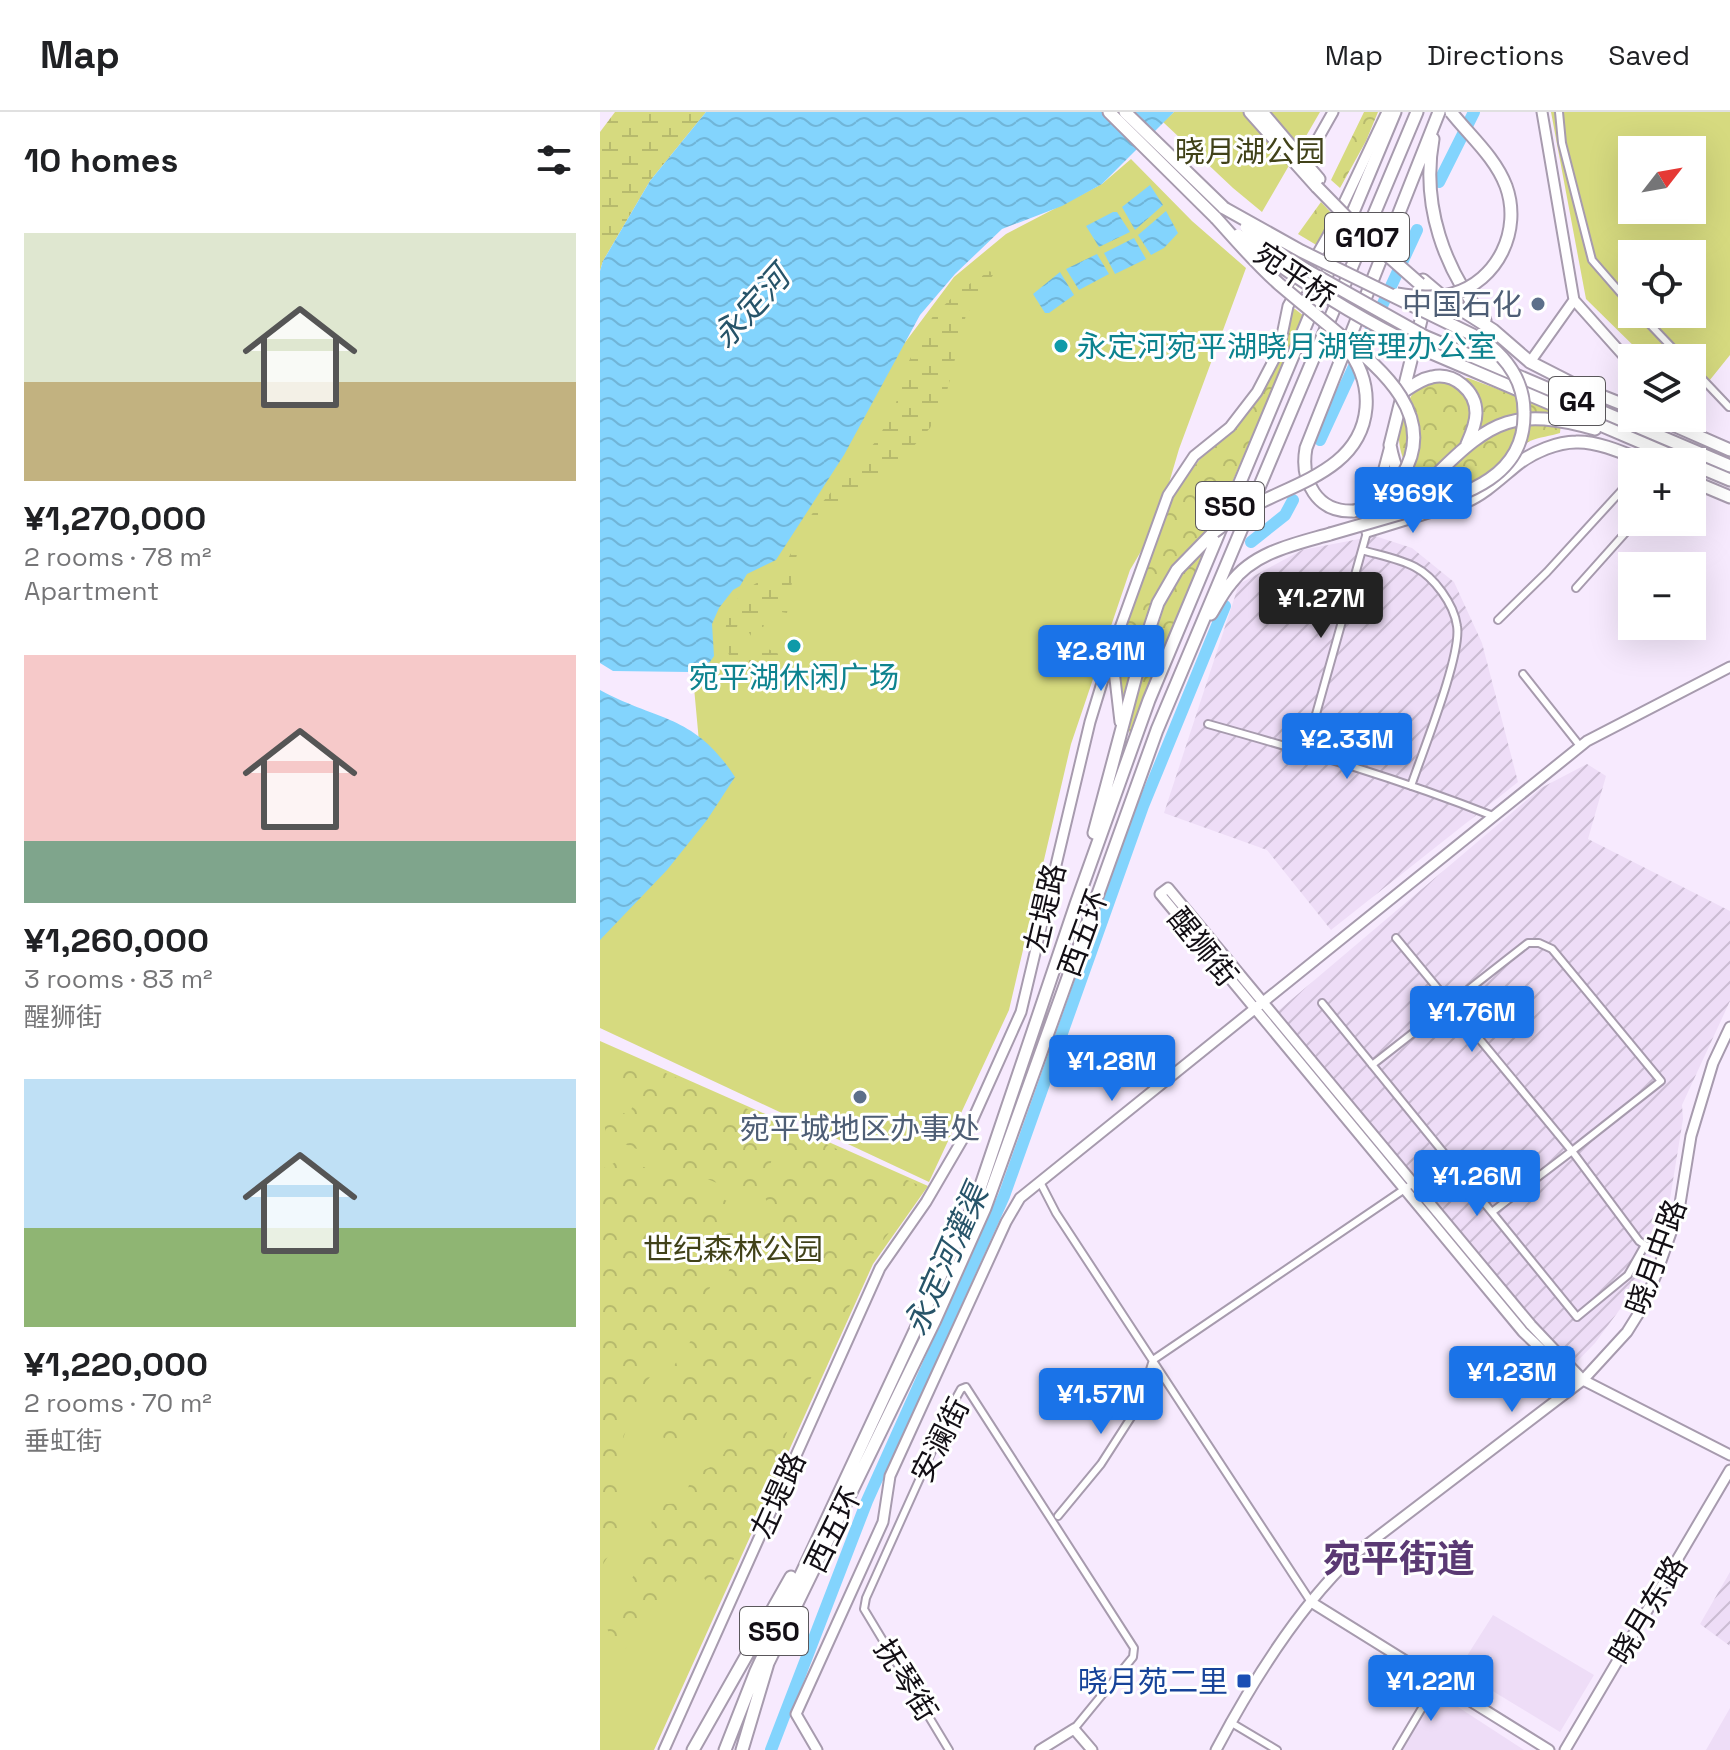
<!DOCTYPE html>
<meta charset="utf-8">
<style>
:root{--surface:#fff;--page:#f2f2f2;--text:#202124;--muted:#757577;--line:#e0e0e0;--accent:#1a73e8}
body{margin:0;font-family:"Space Grotesk","Noto Sans SC",sans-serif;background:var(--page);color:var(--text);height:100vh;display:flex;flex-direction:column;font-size:30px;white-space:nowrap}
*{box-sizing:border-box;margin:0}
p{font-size:26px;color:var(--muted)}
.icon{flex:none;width:44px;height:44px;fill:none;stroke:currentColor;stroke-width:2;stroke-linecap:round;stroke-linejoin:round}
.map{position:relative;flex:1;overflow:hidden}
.drawer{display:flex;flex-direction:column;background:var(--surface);width:600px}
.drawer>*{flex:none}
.needle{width:52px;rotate:59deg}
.buttons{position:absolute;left:1018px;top:24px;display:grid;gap:16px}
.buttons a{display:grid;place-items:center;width:88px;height:88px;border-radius:0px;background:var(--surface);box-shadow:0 8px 32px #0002;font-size:40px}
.price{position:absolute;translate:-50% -68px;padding:0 18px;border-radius:8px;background:var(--accent);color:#fff;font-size:26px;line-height:52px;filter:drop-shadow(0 2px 4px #0008)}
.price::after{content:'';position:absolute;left:50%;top:48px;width:24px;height:18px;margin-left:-12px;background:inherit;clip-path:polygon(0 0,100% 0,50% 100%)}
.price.active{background:#222;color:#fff}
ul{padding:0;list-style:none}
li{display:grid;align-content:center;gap:16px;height:424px;padding:0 24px}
li span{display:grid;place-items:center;height:248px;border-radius:0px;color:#555}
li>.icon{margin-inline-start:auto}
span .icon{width:144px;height:144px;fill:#fffc;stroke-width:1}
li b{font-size:34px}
h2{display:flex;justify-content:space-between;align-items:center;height:96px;padding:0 24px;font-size:34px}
header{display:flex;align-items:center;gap:48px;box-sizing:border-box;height:112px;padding:0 40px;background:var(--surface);border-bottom:2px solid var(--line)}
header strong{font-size:38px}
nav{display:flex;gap:44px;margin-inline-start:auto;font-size:28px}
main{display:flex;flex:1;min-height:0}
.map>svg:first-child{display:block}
.built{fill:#eeddf7}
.industrial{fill:url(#industrial-furrows)}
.green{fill:#d6da7f;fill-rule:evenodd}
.forest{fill:url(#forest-crowns)}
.wetland{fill:url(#wetland-marsh)}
.water{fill:url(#water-waves)}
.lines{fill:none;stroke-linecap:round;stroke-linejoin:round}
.river{stroke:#83d4fd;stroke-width:12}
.street-casing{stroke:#a79bae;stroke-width:10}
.secondary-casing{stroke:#a79bae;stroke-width:13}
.highway-casing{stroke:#a79bae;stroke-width:15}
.street{stroke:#fff;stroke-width:6}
.secondary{stroke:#fff;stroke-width:9}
.highway{stroke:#fff;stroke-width:11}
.highway-bridge-casing{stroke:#a79bae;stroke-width:15;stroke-linecap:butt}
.highway-bridge{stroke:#fff;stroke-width:11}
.service-dot{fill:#5c6f8a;stroke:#fff;stroke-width:3}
.culture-dot{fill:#0f9aa8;stroke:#fff;stroke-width:3}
.transit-dot{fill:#1a4fb4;stroke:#fff;stroke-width:3}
.labels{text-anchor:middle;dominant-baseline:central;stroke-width:6;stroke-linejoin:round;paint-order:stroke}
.shield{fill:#fff;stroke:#5a575b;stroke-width:2}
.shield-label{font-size:28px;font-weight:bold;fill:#130f15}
.park-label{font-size:30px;fill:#414219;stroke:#fff}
.street-label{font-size:30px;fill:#130f15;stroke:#fff}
.service-label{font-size:30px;fill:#4e5e75;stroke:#fff;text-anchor:end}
.culture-label{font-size:30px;fill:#0d838f;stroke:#fff;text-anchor:start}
.transit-label{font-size:30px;fill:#164399;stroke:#fff;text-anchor:end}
.water-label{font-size:32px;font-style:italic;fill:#275469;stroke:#fff}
.district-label{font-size:38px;font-weight:bold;fill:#5a3973;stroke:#fff}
</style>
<header>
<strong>Map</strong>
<nav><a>Map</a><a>Directions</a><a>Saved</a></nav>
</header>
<main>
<section class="drawer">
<h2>10 homes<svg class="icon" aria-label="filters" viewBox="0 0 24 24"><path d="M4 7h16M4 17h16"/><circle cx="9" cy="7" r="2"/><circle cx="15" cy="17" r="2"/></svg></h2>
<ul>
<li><span style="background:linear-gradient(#dfe7d0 60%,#c2b280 0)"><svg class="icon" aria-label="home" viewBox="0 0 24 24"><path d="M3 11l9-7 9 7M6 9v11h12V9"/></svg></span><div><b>¥1,270,000</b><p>2 rooms · 78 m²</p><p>Apartment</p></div></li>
<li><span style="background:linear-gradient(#f6c9c9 75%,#7fa58c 0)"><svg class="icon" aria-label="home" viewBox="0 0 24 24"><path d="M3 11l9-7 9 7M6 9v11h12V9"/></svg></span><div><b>¥1,260,000</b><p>3 rooms · 83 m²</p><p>醒狮街</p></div></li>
<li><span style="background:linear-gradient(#bfe0f5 60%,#8fb573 0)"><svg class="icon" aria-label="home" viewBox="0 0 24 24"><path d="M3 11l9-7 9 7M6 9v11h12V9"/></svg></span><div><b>¥1,220,000</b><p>2 rooms · 70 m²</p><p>垂虹街</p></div></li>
</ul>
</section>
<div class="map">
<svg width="1130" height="1638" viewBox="0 0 1130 1638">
<defs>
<pattern id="industrial-furrows" width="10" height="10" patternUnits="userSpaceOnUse" patternTransform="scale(2)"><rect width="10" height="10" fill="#eeddf7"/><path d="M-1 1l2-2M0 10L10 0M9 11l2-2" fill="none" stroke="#cbbcd3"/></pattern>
<pattern id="forest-crowns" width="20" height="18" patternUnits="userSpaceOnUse" patternTransform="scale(2)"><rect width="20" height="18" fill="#d6da7f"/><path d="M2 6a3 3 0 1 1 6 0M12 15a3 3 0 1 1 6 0" fill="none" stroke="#b7ba6d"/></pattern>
<pattern id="wetland-marsh" width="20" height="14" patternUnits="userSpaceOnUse" patternTransform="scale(2)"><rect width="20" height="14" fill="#d6da7f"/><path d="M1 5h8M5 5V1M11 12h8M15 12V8" fill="none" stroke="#b7ba6d"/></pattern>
<pattern id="water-waves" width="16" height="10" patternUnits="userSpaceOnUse" patternTransform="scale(2)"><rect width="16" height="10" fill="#83d4fd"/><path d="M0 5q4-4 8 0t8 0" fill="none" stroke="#70b5d8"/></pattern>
</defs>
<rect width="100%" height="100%" fill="#f7eafe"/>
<path class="built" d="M893 1503 994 1563 960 1620 858 1558Z
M835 1580 924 1638H802Z
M1130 1596V1638H1106Z"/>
<path class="industrial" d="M775 424 812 436 854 470 882 531 918 670 731 818 667 738 564 701 639 472 702 438Z
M987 652 1006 664 988 727 1130 799V889L1082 993 1083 1007 1068 1099 1043 1166 995 1231 962 1265 665 910 941 676Z
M1130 1460V1534L1100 1512Z"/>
<path class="green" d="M574 0H720L662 100 633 76 563 10Z
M951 0H1130V243L1101 279 1097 275 1092 280V246H1046L986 187ZM1032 38H1092V98H1032ZM1032 142H1092V202H1032Z
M531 47 592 109 646 156 579 337 557 412 530 458 471 632 409 898 329 1070 0 916V789L103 673 91 543 139 444 215 351 354 165 406 122 502 72Z
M0 929 328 1074 273 1152 54 1638H0Z"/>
<path class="forest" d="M764 0H778L766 29 740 76 731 68Z
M721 90 735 105 718 134 698 122Z
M691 194 704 204 621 396 530 622 522 584 517 536 574 380 604 342 634 317 657 287Z
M868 266 952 297 961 310 960 321C951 324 939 325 930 329 901 344 884 373 848 380 819 385 801 353 799 328 797 313 808 282 821 273 833 263 853 266 868 266Z
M29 945 168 1006 160 1025 175 1038 162 1077 150 1085 6 1024 2 994 29 1003 38 981 12 974 17 959Z
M194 1018 323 1075 273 1142 245 1204 200 1286 164 1380 123 1471H107L94 1449 49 1500 26 1536 13 1539 5 1507C31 1467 54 1443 52 1393L82 1391 93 1363 117 1352 131 1330 110 1298 80 1333 66 1330 56 1312 63 1291 60 1274 120 1186 129 1158 168 1093 165 1085Z
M20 1048 74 1064 144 1097 101 1196 41 1277 16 1346 22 1386 19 1427 0 1457V1058Z"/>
<path class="wetland" d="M15 0H106L50 69 3 149 0 159V20Z
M390 159 393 163 366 203 346 283 330 316 302 347 226 398 201 428 193 457 183 456 212 402 277 328 295 296 302 262 333 204 360 178Z
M176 464H193L187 501 181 500 166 506 160 526 153 527 148 519 137 513 138 525 143 533 138 543C149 548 158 544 166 536L183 544V576C109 576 106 479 176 464Z"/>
<path class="water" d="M106 0H574L502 72 462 94 402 117 355 162 320 203 244 343 176 448 147 462 140 474 133 478 119 496 112 512 114 544 110 550 89 560 13 559 0 551V159L3 149 50 69Z
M550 73 563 93 535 118 522 95Z
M566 99 578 121 564 136 551 143 538 123Z
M513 100H517L530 120 499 135 486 114Z
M534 126 546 147 515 162 504 141Z
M497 142 509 162 479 178 466 157Z
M460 160 474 183 449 201H445L433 182Z
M0 578C59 610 94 602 135 665L107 708 67 758 0 828Z"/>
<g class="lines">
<path class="river" d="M839 70 874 0
M720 328 817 118
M651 430 685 403 693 388
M171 1638 267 1389 404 1084 543 694 625 494"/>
<defs>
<path id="street" d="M959 0 962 31 992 148 1032 194
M1040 202 1082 246
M1092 256 1129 295
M762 438C779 443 800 447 815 455 834 465 854 492 857 514 862 543 822 641 811 674
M976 476 1035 410
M898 508 947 460 1022 378 1032 360
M923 562 980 634
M608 612C704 639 800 667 893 704
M704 645 767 420
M722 891 977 1205 1028 1163 1045 1133 1064 1140
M772 953 928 831H939L952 837 1061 969 972 1039 796 826
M440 1070 456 1101 711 1490
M892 1100 972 1039 1039 1129 1045 1133
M458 1404 501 1352 539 1293 553 1248 812 1072
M630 1610 677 1638
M349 1638 264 1497 266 1486 356 1286 361 1277 366 1275 534 1536 533 1545 474 1617
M797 1638 838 1569"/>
<path id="secondary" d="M942 0 974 188 1032 253
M703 53 733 0
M930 250 974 188
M1080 306 1091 320
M767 420 790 334
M767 420 848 395
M512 541 520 610
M983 1268 931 1213 568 776 560 782 923 1220 961 1256 983 1268 1130 1343
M711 1490 949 1638
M64 1638 280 1156 326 1090 368 1018 421 900 490 610 512 538 568 383 594 344 630 315 657 280 679 238 688 194 731 118 787 0
M217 1638 196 1602 283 1410 290 1364 406 1110 420 1086 987 629 1130 555
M440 1638 474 1617 492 1638
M616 1638C651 1572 700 1493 755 1442L983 1268 1027 1220 1042 1196 1056 1163 1079 1098 1091 1024 1113 951 1130 915
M965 1638 1130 1358"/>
<path id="highway" d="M509 0 616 106
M525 0 624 96
M650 0 717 75
M662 0 719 67
M833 27C821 93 844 157 885 208
M823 168 849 190 893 218 930 250 979 275 1032 296
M820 172 825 192 790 333C794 354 800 371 819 384 857 412 891 373 919 351 934 340 957 330 976 330 998 329 1026 342 1046 350
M824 224 1130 354
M820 236 1087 350
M803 280C812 274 821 267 832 265 854 260 876 279 876 301 876 312 871 323 867 332
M1057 306 1130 338
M1092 352 1130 368
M836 363C892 307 916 295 995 317
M1092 369 1130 385
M754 399C717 401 700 369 706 336L839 0
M611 502C617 492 623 480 631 471 654 440 695 432 730 422
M494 721 545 530 558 491 577 458 614 420
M93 1638 191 1465
M125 1638 156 1559 376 1088 476 792 549 588 795 0
M142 1638 168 1551 335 1208 385 1096 557 618 817 0"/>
</defs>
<use href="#street" class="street-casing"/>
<use href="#secondary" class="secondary-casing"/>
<use href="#highway" class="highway-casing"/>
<use href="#street" class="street"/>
<use href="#secondary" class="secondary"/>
<use href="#highway" class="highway"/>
<defs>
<path id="highway-bridge" d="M717 75 761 120 820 172
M624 96 701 139 883 228C907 246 924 269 924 300 926 366 863 383 813 398 786 406 758 414 730 422
M616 106C636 128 656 152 679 172 699 189 720 206 740 223 781 257 839 304 802 364 790 382 775 394 754 399
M646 115 692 150 824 224
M638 123C696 167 755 205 820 236
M797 182C816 185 834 187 852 182 898 169 922 118 906 74 895 45 870 24 851 0
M779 403 808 386 836 363
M614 420C627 410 641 401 655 393 699 370 761 355 766 296 768 272 760 252 745 233"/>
</defs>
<use href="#highway-bridge" class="highway-bridge-casing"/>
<use href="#highway-bridge" class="highway-bridge"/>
</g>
<g class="service-dot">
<circle cx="938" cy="192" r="8"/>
<circle cx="260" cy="985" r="8"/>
</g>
<g class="culture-dot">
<circle cx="461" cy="234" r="8"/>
<circle cx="194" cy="534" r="8"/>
</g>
<rect class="transit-dot" x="636" y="1561" width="16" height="16" rx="4"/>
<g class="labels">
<g class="shield">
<rect x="725" y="101" width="84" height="48" rx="6"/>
<rect x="949" y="265" width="56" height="48" rx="6"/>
<rect x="596" y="370" width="68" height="48" rx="6"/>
<rect x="140" y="1495" width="68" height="48" rx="6"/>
</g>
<g class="shield-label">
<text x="767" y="125">G107</text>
<text x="977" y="289">G4</text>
<text x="630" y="394">S50</text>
<text x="174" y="1519">S50</text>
</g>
<g class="park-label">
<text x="650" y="39">晓月湖公园</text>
<text x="133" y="1137">世纪森林公园</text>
</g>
<g class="street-label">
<text transform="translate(695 163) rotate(34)">宛平桥</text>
<text transform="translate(445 796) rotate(-77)">左堤路</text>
<text transform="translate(483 821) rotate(-70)">西五环</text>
<text transform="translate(603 835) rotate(51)">醒狮街</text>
<text transform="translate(1056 1145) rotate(-70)">晓月中路</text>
<text transform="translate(340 1328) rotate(-63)">安澜街</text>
<text transform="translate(178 1383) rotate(-66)">左堤路</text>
<text transform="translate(233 1418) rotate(-64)">西五环</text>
<text transform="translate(1048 1498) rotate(-59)">晓月东路</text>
<text transform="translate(306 1568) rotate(58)">抚琴街</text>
</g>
<g class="service-label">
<text x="922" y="192">中国石化</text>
<text x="260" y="1016" text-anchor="middle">宛平城地区办事处</text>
</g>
<g class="culture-label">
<text x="477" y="234">永定河宛平湖晓月湖管理办公室</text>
<text x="194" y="565" text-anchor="middle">宛平湖休闲广场</text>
</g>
<g class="transit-label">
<text x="628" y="1569">晓月苑二里</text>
</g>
<g class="water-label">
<text transform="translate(151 195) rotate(-48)">永定河</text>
<text transform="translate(346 1148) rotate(-66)">永定河灌渠</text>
</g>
<g class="district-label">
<text x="799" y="1447">宛平街道</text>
</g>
</g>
</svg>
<div class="buttons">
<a><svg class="needle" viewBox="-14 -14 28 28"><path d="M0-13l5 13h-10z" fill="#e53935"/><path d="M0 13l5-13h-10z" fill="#757577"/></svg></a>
<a><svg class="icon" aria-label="locate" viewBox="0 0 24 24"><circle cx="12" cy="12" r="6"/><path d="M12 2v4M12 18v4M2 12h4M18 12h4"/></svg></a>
<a><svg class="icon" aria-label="layers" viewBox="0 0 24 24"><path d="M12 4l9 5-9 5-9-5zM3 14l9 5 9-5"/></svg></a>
<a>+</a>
<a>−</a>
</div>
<b class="price" style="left:813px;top:423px">¥969K</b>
<b class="price active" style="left:721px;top:528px">¥1.27M</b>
<b class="price" style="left:501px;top:581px">¥2.81M</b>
<b class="price" style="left:747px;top:669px">¥2.33M</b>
<b class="price" style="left:872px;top:942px">¥1.76M</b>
<b class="price" style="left:512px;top:991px">¥1.28M</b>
<b class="price" style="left:877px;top:1106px">¥1.26M</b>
<b class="price" style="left:912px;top:1302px">¥1.23M</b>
<b class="price" style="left:501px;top:1324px">¥1.57M</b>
<b class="price" style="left:831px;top:1611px">¥1.22M</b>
</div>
</main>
